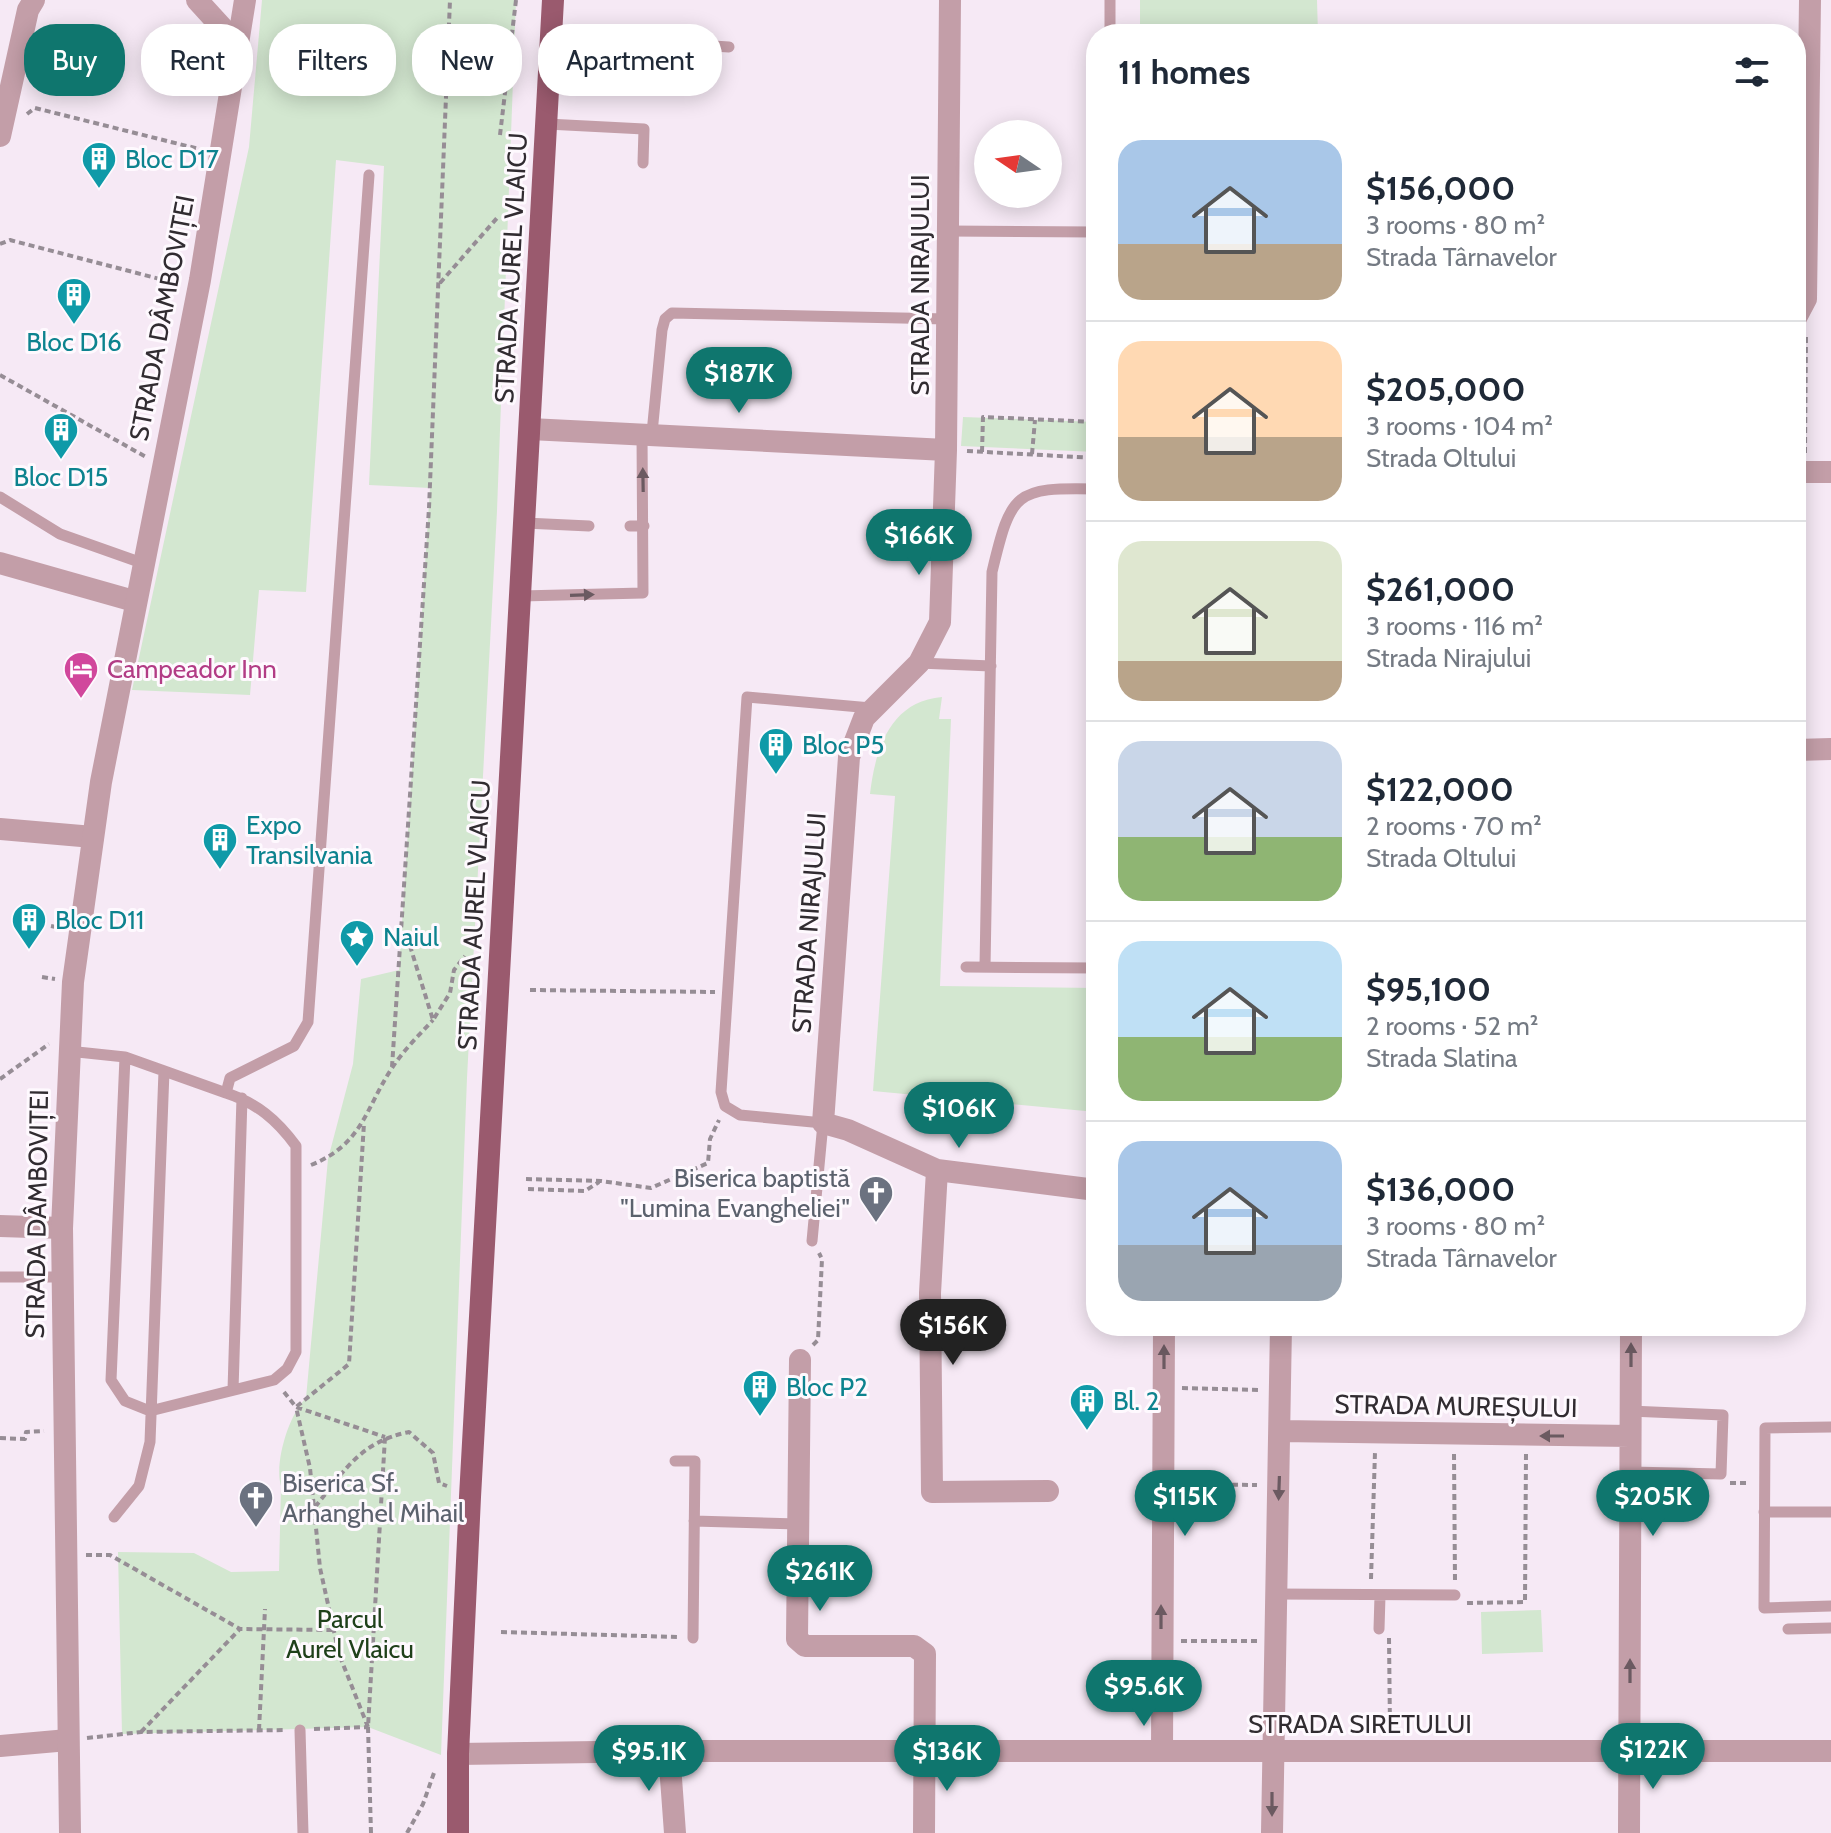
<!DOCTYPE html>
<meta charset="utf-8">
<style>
:root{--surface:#fff;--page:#f2f2f3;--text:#1f2937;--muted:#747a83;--line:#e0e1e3;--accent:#0f766e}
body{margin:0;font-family:Cabin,sans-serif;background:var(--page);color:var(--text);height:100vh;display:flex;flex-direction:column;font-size:30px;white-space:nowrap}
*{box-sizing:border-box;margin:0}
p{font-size:26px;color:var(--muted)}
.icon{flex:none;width:44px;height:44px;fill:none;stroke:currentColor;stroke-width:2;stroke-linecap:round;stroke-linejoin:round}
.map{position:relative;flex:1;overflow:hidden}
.sheet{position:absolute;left:1086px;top:24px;width:720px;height:1312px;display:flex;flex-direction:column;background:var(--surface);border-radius:32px;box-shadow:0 4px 20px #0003}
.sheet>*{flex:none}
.top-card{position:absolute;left:24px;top:24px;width:760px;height:72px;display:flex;gap:16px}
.needle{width:52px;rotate:283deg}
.controls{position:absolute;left:974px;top:120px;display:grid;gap:16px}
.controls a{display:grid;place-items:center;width:88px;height:88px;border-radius:50%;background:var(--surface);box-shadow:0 4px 20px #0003;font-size:40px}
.price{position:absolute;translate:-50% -68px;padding:0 18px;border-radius:28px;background:var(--accent);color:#fff;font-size:26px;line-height:52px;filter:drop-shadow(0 2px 4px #0008)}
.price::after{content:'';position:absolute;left:50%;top:48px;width:24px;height:18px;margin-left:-12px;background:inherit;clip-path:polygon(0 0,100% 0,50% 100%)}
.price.active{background:#222;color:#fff}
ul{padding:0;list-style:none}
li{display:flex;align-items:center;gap:24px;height:200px;padding:0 32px}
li+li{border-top:2px solid var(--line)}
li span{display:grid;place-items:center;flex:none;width:224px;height:160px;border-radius:24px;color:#555}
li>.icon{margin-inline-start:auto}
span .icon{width:96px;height:96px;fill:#fffc;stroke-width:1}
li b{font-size:34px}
h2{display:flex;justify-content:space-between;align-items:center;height:96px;padding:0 32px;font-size:34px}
.tag{padding:0 28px;border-radius:32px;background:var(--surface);box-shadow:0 4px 20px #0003;font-size:28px;line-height:72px}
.tag.active{background:var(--accent);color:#fff}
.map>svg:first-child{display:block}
.green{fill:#d3e7d0}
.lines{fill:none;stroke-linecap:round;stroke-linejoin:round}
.path{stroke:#968d95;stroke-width:4;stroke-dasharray:6 4;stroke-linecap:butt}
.service{stroke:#c39ea8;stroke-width:11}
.minor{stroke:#c39ea8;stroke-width:22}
.tertiary{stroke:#c39ea8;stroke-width:22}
.primary{stroke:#9a5a6e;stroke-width:22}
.oneway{fill:#6b5a61}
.labels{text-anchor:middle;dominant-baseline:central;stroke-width:6;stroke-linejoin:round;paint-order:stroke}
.culture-label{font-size:26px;fill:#0d838f;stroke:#fef9fe;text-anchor:start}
.street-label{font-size:26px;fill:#312c31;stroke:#fef9fe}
.hotel-label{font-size:26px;fill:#b23c85;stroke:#fef9fe;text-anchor:start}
.worship-label{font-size:26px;fill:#5b616d;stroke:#fef9fe;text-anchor:end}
.park-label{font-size:26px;fill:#1f401a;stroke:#fef9fe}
</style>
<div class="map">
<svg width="1831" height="1833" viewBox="0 0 1831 1833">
<rect width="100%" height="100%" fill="#f6e9f5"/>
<path class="green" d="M262 0H516L497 511 467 1078 441 1755 368 1727 122 1734 118 1552 194 1553 231 1572 279 1571 281 1486C274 1463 289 1414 306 1398L328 1159 353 1064 361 979 399 970 430 488 369 485 384 166 336 160 306 592 259 590 250 695 132 690 249 147Z
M1140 0H1317L1318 34H1140Z
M963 417 1096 422V452L961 446Z
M942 697 939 719H951L940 986 1096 988V1112L873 1091 895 796 870 794C875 750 890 701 942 697Z
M1541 1610 1543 1652 1482 1654 1481 1612Z"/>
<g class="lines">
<path class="path" d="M27 114 35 108 199 149
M500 135 516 0
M0 244 10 240 179 284
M440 283 497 218
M0 375 146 457
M967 451 1096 458
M982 452 983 417 1096 422
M1805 453 1806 333
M1032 454 1035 420
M1092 457 1096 424
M51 926 61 928
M401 941 410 946 433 1020 450 993 454 970 465 956
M42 977 55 979
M530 990 715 992
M392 1067 429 508 450 0
M0 1079 49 1044
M34 1165 46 1168
M311 1165C363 1144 365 1109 392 1068 403 1051 419 1035 433 1020
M526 1179 601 1181 651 1188 708 1163 710 1139 719 1120
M528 1189 585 1191 599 1182
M813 1345 818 1340 822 1259 819 1253
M1182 1388 1261 1390
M284 1392 296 1407 349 1364 364 1123
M0 1438 25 1439 26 1432 44 1431
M1454 1454 1455 1582
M1730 1483H1749
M1182 1484 1257 1485
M315 1507C345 1470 360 1442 409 1432L433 1453 439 1483 447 1486
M86 1555H110L240 1629 336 1630
M1371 1579 1375 1452
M1467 1603 1525 1602 1526 1453
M501 1632 679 1637
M1389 1638 1390 1730
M1181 1641H1257
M368 1727 339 1654 320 1568 310 1468 296 1407 385 1437
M314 1729 368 1727
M259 1730 265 1609
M141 1732 239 1630
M87 1738 141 1732 286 1730
M371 1833 368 1727 385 1437
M407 1833 423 1804 435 1770"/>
<path class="service" d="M1110 0V34
M552 36 729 47
M547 124 644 129 643 163
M948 231 1096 232
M652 433 662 330 665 319 672 313 947 319
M0 497 60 534 142 563
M525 523 589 526
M630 526H644
M521 596 643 593 642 433
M919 663 991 666
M966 967 1096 968
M985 967 992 572C1011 492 1015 487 1096 489
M68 1051 125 1057 226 1093 230 1078 294 1046 308 1022 369 175
M125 1057 111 1380 125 1401 150 1411 274 1380 287 1369 296 1352V1146C277 1120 257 1103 226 1093
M812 1241 823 1123 740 1115 725 1106 721 1092 747 697 871 708
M0 1277H62
M233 1390 242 1098
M1831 1427 1765 1428 1764 1608 1831 1606
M675 1461H695L693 1638
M1630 1472 1721 1474 1723 1415 1630 1411
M1764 1512H1831
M114 1517 139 1486 150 1442 164 1071
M694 1521 798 1524
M1276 1594 1455 1595
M1379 1629 1380 1596
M1788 1629 1831 1628
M300 1730 303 1833"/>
<path class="minor" d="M197 0 238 45
M950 0 946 450 940 622 919 663 864 718 849 757 823 1123 848 1130 937 1170 1096 1190
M0 136 28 10 34 0
M1796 318 1806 299 1810 0
M530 429 946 450
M1796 472H1831
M0 563 134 601
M1796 750 1831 749
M0 829 93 837
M937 1170 930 1293 932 1492 1048 1491
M0 1226 62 1228
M800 1360 797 1639 805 1646H914L925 1654 924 1833
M1281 1431 1630 1436
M0 1746 68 1740
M669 1751 675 1833
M1162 1751 1164 1326
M458 1754 669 1751H1831
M1272 1833 1281 1326
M1629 1833 1631 1326"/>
<path class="tertiary" d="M70 1833 62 1228 73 982 101 782 200 280 245 0"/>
<path class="primary" d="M458 1833V1754L470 1497 553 0"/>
</g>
<defs><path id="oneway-solid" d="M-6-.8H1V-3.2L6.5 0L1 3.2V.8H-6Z" transform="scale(2)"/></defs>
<g class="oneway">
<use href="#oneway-solid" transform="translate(643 480) rotate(-91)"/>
<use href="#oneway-solid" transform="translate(582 595) rotate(-2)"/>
<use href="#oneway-solid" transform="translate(1631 1355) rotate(-90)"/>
<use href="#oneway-solid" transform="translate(1164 1357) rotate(-90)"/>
<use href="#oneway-solid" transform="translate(1552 1436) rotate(180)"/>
<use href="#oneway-solid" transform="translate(1279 1488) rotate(92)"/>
<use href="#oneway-solid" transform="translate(1161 1617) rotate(-90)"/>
<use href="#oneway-solid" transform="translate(1630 1671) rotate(-90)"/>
<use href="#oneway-solid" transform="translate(1272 1804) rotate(90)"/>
</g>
<defs>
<symbol id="building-pin" viewBox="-11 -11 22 30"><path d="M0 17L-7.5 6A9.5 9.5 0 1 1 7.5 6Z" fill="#0f9aa8" stroke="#fef9fe"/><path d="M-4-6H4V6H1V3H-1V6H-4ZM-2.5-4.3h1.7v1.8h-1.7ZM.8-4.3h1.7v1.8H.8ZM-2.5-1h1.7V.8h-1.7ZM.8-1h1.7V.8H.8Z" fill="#fff"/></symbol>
<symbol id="hotel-pin" viewBox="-11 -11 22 30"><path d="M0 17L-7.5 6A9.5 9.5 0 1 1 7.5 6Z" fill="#d1479c" stroke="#fef9fe"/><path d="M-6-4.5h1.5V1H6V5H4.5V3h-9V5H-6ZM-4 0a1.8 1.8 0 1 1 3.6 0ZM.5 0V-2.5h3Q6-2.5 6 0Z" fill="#fff"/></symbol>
<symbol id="sight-pin" viewBox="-11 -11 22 30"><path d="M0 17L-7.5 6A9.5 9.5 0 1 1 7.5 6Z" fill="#0f9aa8" stroke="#fef9fe"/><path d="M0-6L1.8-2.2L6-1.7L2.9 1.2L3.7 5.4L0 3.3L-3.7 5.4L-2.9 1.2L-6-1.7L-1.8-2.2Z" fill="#fff"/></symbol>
<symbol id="church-pin" viewBox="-11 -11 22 30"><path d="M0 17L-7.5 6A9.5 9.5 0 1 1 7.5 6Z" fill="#6b7280" stroke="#fef9fe"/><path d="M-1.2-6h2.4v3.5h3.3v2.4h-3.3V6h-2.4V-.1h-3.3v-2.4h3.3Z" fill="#fff"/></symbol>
</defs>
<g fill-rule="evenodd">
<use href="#building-pin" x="79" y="139" width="40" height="54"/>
<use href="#building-pin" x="54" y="275" width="40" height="54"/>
<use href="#building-pin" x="41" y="410" width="40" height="54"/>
<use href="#hotel-pin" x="61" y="649" width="40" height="54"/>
<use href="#building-pin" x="756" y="725" width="40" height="54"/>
<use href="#building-pin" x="200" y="820" width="40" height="54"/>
<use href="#building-pin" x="9" y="900" width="40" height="54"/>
<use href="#sight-pin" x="337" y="917" width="40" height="54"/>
<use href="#church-pin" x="856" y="1173" width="40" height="54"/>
<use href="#building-pin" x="740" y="1367" width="40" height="54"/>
<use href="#building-pin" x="1067" y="1381" width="40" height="54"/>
<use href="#church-pin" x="236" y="1478" width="40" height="54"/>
</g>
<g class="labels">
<g class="culture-label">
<text x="125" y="159">Bloc D17</text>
<text x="74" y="342" text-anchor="middle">Bloc D16</text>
<text x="61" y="477" text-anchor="middle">Bloc D15</text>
<text x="802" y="745">Bloc P5</text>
<text x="246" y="825">Expo<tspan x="246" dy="30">Transilvania</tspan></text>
<text x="55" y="920">Bloc D11</text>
<text x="383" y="937">Naiul</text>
<text x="786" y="1387">Bloc P2</text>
<text x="1113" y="1401">Bl. 2</text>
</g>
<g class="street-label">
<text transform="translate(511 268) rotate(-87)">STRADA AUREL VLAICU</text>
<text transform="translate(920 285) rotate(-90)">STRADA NIRAJULUI</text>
<text transform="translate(162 318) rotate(-79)">STRADA DÂMBOVIȚEI</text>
<text transform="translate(474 915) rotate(-87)">STRADA AUREL VLAICU</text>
<text transform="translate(809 923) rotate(-86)">STRADA NIRAJULUI</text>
<text transform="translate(37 1214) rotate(-89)">STRADA DÂMBOVIȚEI</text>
<text transform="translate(1456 1406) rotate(1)">STRADA MUREȘULUI</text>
<text x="1360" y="1724">STRADA SIRETULUI</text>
</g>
<g class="hotel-label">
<text x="107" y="669">Campeador Inn</text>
</g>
<g class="worship-label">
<text x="850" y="1178">Biserica baptistă<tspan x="850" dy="30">"Lumina Evangheliei"</tspan></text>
<text x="282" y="1483" text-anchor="start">Biserica Sf.<tspan x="282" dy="30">Arhanghel Mihail</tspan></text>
</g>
<g class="park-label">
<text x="350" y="1619">Parcul<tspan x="350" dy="30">Aurel Vlaicu</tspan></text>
</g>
</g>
</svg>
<div class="controls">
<a><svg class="needle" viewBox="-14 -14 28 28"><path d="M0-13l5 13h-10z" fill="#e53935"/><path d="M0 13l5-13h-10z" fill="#747a83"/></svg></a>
</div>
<b class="price" style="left:739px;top:415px">$187K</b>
<b class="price" style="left:919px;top:577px">$166K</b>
<b class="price" style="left:959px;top:1150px">$106K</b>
<b class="price active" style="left:953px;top:1367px">$156K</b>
<b class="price" style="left:1185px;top:1538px">$115K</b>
<b class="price" style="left:1653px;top:1538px">$205K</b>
<b class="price" style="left:820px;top:1613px">$261K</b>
<b class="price" style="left:1144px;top:1728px">$95.6K</b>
<b class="price" style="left:1653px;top:1791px">$122K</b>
<b class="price" style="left:649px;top:1793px">$95.1K</b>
<b class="price" style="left:947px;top:1793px">$136K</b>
<div class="top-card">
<a class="tag active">Buy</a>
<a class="tag">Rent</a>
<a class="tag">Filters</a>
<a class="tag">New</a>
<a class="tag">Apartment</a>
</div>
<section class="sheet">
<h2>11 homes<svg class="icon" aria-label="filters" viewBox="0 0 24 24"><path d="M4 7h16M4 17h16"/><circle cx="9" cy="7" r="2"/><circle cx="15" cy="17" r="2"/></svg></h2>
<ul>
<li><span style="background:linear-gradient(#a9c7e8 65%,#b9a48a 0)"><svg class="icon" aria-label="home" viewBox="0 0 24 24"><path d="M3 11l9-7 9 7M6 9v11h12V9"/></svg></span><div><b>$156,000</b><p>3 rooms · 80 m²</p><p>Strada Târnavelor</p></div></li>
<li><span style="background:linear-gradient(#ffd9b3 60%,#b9a48a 0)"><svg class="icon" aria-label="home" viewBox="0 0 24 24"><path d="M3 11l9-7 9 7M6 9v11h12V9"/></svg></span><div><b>$205,000</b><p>3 rooms · 104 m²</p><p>Strada Oltului</p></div></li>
<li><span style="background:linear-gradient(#dfe7d0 75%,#b9a48a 0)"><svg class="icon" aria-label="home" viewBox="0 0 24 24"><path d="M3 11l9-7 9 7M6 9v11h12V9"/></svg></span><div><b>$261,000</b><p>3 rooms · 116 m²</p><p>Strada Nirajului</p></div></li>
<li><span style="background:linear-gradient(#c9d6e8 60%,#8fb573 0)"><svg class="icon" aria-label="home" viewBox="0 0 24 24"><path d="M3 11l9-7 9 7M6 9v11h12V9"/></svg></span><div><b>$122,000</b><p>2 rooms · 70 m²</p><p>Strada Oltului</p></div></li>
<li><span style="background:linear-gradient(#bfe0f5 60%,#8fb573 0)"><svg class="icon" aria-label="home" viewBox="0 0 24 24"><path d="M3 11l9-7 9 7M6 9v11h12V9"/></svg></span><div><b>$95,100</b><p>2 rooms · 52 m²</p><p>Strada Slatina</p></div></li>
<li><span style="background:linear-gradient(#a9c7e8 65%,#9aa5b1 0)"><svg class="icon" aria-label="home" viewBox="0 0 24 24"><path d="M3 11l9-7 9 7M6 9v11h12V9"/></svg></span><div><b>$136,000</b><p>3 rooms · 80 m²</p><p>Strada Târnavelor</p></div></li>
</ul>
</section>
</div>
